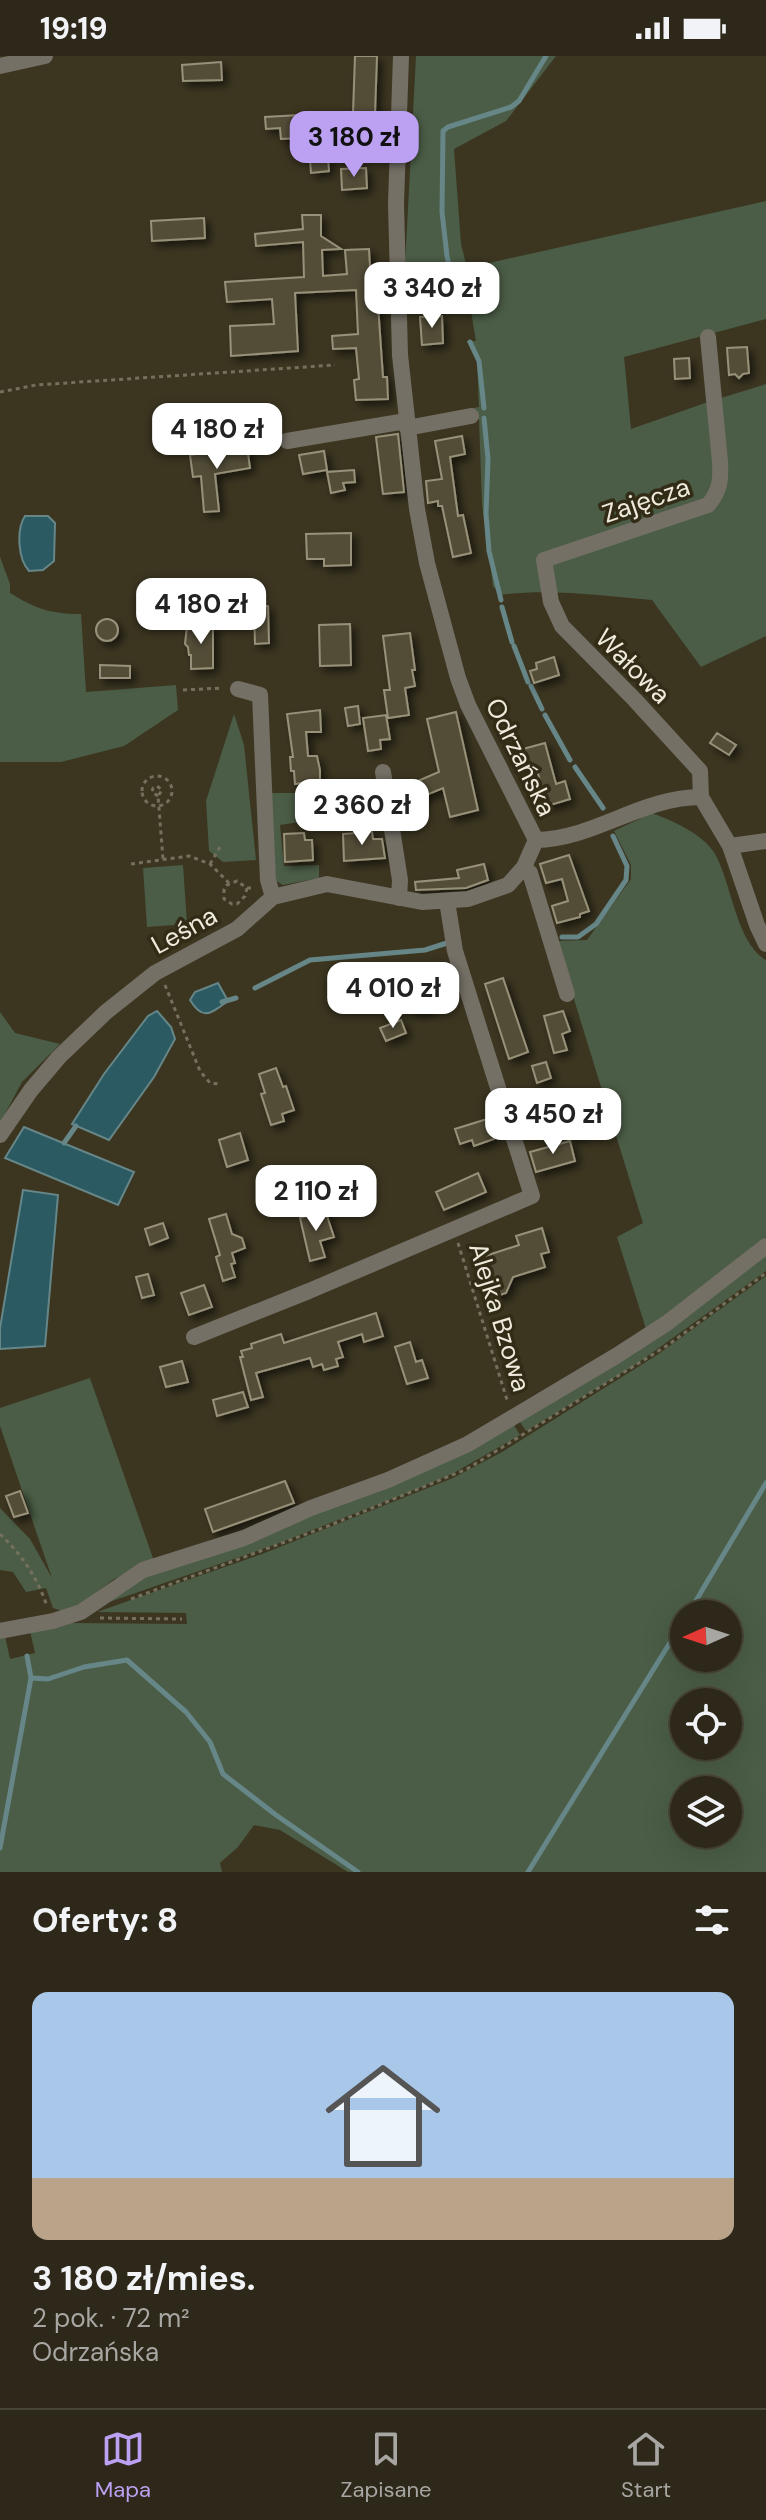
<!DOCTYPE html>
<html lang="pl">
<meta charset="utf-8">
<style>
:root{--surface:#2d2819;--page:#393426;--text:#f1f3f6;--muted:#a7a6a2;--line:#484438;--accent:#bca0f2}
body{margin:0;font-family:"DM Sans",sans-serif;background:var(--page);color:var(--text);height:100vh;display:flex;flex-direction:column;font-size:30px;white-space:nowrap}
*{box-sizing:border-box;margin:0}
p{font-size:26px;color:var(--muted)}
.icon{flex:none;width:44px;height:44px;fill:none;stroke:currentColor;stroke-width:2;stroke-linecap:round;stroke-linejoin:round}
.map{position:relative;height:1816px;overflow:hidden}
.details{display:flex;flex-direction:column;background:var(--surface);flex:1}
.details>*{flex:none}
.needle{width:52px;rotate:267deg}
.controls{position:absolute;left:670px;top:1544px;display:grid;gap:16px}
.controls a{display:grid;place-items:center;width:72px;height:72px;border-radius:50%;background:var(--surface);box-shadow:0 8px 32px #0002,0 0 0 2px var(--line);font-size:40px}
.price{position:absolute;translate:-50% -68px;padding:0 18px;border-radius:16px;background:#fff;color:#222;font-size:26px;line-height:52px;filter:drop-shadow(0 2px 4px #0008)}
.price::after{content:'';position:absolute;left:50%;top:48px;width:24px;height:18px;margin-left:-12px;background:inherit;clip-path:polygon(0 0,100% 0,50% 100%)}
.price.on{background:var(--accent);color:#111}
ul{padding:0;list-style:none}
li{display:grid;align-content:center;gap:16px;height:424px;padding:0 32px}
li+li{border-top:2px solid var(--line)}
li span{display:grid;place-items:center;height:248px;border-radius:16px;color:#555}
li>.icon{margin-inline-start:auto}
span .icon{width:144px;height:144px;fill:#fffc;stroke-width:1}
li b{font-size:34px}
h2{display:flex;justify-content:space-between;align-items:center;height:96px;padding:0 32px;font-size:34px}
.status{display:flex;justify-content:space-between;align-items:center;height:56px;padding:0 40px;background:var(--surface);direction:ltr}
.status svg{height:22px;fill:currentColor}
.dock{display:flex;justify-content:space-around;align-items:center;height:112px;border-top:2px solid var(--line);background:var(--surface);font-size:22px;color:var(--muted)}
.dock a{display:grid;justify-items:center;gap:4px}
.dock .on{color:var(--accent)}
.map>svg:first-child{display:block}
.green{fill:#4b5d46;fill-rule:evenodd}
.water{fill:#2b5a63;stroke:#668688;stroke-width:2}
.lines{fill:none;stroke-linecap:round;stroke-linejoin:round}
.stream{stroke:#668688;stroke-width:5}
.building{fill:#534d37;stroke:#989179;stroke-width:2;filter:url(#shadow)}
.path{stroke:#75705d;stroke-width:3;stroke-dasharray:4 4;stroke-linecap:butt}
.minor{stroke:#747066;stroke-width:16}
.labels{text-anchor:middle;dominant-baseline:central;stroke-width:7;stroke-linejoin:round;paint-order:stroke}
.street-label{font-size:26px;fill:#eeebdd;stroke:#322c17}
</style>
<div class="status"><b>19:19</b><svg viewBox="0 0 49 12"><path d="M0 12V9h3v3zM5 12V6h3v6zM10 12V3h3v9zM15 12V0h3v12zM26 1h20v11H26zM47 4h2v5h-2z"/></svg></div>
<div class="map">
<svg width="766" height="1816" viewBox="0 0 766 1816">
<defs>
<filter id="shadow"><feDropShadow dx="4.5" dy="4.5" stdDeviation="4" flood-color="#0009"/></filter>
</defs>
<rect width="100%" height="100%" fill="#3c3621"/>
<path class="green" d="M416 0H556L506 65 454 93 461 188 467 212 766 145V263L624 301 631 373 708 346 716 447 718 343 766 328V580L701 611 652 544C602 540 550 532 500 539L493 530 482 448 479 363 422 372 420 363 479 351 477 306 467 285H476L470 249 454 248 452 231 408 236 405 210Z
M0 501 10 528V537C36 553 51 558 81 558L86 636 176 629 178 654 124 690 61 706H0Z
M234 658 244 689 256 804 223 806 209 795 206 745Z
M269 737H297L299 766 280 769 284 810 319 809V822L283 829 276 825Z
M652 757C673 765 703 778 715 798 732 828 736 887 766 904V1181L710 1227 646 1273 617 1181 643 1167 556 885 587 884 631 823V809L614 775Z
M183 809 187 868 147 871 143 812Z
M0 956 15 977 60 988 22 1026 0 1067Z
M766 1196V1215L635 1309 526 1375 518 1363Z
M766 1220V1816H348L280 1774 254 1769 238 1791 220 1807 222 1816H0V1581L5 1580 10 1603 35 1597 30 1575 68 1567 187 1568 186 1557 97 1556 262 1498 453 1422 502 1396 657 1299ZM684 1558H728V1602H684ZM684 1646H728V1690H684ZM684 1734H728V1778H684Z
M90 1322 154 1505 114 1523 81 1548 65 1556 53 1552 46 1532 26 1536 13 1516 0 1514V1452L30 1483 52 1522 0 1370V1352Z
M512 1366 520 1379 452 1418 407 1437 274 1489 98 1550 147 1517Z"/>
<path class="water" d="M25 460H48L55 467 54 505 43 514 29 515C18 503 16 474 25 460Z
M218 927 228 945C210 958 203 965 190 944L195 936Z
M157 955 171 971 175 983 154 1021 109 1084 72 1068 104 1018 148 960Z
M24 1071 134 1116 118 1149 5 1102Z
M23 1134 58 1139 45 1290 0 1293V1272Z"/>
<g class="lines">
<path class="stream" d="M458 248 447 200 442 156 443 75 448 71 511 51 519 45 546 0
M470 286 479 305 484 352
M484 362 488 403 486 458 489 495 501 544
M502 551 512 586
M514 590 528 626
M531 630 542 653
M545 659 570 704
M575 711 603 752
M562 881H578L596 868 626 824 627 810 613 780
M255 932 310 904 425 894 447 887
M222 946 236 942
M64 1087 76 1070
M688 1558 766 1427
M31 1622 48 1623 84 1611 127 1604 186 1656 210 1686 223 1718 276 1759 358 1816
M0 1792 31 1622 27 1600
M528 1816 684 1564"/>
</g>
<path class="building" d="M355 0H377L375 58H353Z
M221 6 222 24 183 25 182 9Z
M318 58 319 81 281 83 280 72 266 73 265 61Z
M328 102 329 115 311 117 310 103Z
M366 112 367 132 342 134 341 113Z
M302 159H321V180L341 193 322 194 323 220 347 218 345 194 369 193 372 249H378L383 321H387L388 343 356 344 354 324 359 323 356 292 333 293 332 280 358 278 356 234 295 237 298 295 231 300 230 270 274 268 272 243 227 246 225 226 304 221 303 186 256 190 255 178 303 173Z
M204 162 205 182 152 185 151 165Z
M442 260 443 287 422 289 420 261Z
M747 291 749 317 743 318 739 322 735 318 729 319 727 292Z
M689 302 690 322 675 323 674 303Z
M398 378 404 436 383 438 376 381Z
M462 380 465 398 450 401 458 460 463 459 471 497 453 501 442 450H438V445L428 447 426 425 442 423 435 385Z
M247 390 250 412 215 418 219 455 204 456 201 420 193 421 190 399Z
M324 395 327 414 303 418 299 399Z
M354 414 355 426 343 427 345 434 331 437 327 416Z
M351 477V509L324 510V503H307L306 478Z
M268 550 269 587 255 588 254 551Z
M96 574a11 11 0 1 1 22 0a11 11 0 1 1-22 0Z
M213 568V612L191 613V599H189L188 591 185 588 187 570Z
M350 568 351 609 320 610 319 569Z
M410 577 415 614H412L415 630 405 632 409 659 388 662 384 634H390L383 580Z
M554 601 559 619 534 627 530 615 537 613 536 607Z
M100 609 130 610V622H100Z
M358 650 360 668 348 670 345 652Z
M320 654 321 676H306L308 700H317L320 714V739L323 738 325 757 305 759 302 727 295 728 294 715H291L290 701H293L287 658Z
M456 656 478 754 450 761 443 732 419 742 413 727 439 716 427 663Z
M386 659 390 683 380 684 381 693 368 695 363 662Z
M717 677 736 689 729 699 710 687Z
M545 687 556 728 565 725 570 743 547 750 537 714 529 716 523 693Z
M372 776 373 783H382L385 802 344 805 343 778Z
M304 777 305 784H312L313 804 285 806 284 778Z
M569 799 589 855 580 858V861L557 867 552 850 568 845 562 823 546 827 540 808Z
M484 808 488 824 466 832 416 834 415 826 459 822 457 814Z
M503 922 528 996 509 1003 485 928Z
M426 926 432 946 426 954H412L405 933Z
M563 955 570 975 562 978 567 994 554 997 544 960Z
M401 964 406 977 386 985 380 972Z
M546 1006 551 1022 537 1027 532 1010Z
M276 1012 283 1031 286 1030 294 1054 282 1058 284 1065 271 1069 261 1038 265 1037 259 1018Z
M578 1056 584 1076 571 1080 565 1060Z
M487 1063 494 1083 474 1090 472 1084 460 1088 455 1073Z
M240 1077 248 1104 227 1111 219 1084Z
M570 1085 575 1105 536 1116 530 1096Z
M478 1117 486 1136 444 1154 436 1136Z
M325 1154 334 1181 320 1185 325 1201 310 1205 300 1162Z
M226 1158 232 1178 242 1182 245 1192 232 1197 235 1207 231 1208 235 1221 223 1225 216 1201 220 1199 209 1163Z
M163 1167 168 1182 150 1189 145 1173Z
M542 1172 549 1196 541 1198 545 1211 513 1221 506 1237 488 1243 476 1203 519 1189 516 1180Z
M148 1218 154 1239 142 1242 136 1221Z
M204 1229 212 1251 189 1259 181 1237Z
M376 1257 383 1280 364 1286 362 1278 338 1286 343 1301 336 1303 338 1310 324 1314 322 1308 313 1311 310 1302 256 1317 263 1341 251 1344 240 1301H243L241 1295 252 1292 251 1288 281 1278 284 1287Z
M410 1286 416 1306 422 1304 428 1322 407 1328 395 1291Z
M182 1305 188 1326 166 1331 160 1311Z
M243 1336 248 1351 217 1360 213 1344Z
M285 1425 294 1447 213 1476 205 1453Z
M20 1435 28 1457 14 1461 6 1440Z"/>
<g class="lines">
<path class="path" d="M0 336 36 329 335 309
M183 634 223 632
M142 735a15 15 0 1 1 30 0a15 15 0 1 1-30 0Z
M158 740 152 736 153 732 157 730 162 734 158 740 163 803
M131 808 189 800 210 808 229 827
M210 808 220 791
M247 832 245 840 237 848H232L224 843V833L227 829 237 825 247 832H254
M165 929 200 1015 210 1027 219 1028
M458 1187 508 1347
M0 1478C22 1499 37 1521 47 1550
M131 1543 328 1470 467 1413 668 1289 766 1217
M100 1562 182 1563"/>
<path class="minor" d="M0 10 45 0
M407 372 471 360
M287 385 406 365
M238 633 260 639 268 824 273 841
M383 716 400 824 399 842
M701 741 700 715 635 644 562 570 551 546 544 504 708 449C720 435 721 424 720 406L708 281
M536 784C594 783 642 741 701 741L730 790 757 869 766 888
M730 790 766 785
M524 811 530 817 567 938
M0 1079 31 1034 59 1001 106 956 155 917 237 873 273 841 327 828 422 846 468 843 508 829 524 811 536 784 468 649 458 622 427 507 417 453 400 299 396 148 401 0
M194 1281 309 1235 532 1140 455 895 447 845
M0 1575 53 1565 81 1556 143 1514 244 1482 311 1452 388 1424 468 1388 616 1300 667 1267 766 1190"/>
</g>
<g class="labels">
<g class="street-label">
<text transform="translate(646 444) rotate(-19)">Zajęcza</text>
<text transform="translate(633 610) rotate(45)">Wałowa</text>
<text transform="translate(521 701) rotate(64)">Odrzańska</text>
<text transform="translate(184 874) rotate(-29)">Leśna</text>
<text transform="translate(500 1261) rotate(73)">Alejka Bzowa</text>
</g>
</g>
</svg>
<div class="controls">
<a><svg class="needle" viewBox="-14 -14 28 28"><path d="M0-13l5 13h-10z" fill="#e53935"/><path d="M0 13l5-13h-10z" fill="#a7a6a2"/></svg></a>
<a><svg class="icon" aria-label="locate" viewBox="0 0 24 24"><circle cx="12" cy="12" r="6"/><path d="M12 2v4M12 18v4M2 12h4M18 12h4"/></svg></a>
<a><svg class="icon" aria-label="layers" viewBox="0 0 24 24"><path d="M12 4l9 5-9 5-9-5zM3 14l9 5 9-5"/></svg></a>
</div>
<b class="price on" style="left:354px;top:123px">3 180 zł</b>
<b class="price" style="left:432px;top:274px">3 340 zł</b>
<b class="price" style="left:217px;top:415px">4 180 zł</b>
<b class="price" style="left:201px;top:590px">4 180 zł</b>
<b class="price" style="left:362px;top:791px">2 360 zł</b>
<b class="price" style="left:393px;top:974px">4 010 zł</b>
<b class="price" style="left:553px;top:1100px">3 450 zł</b>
<b class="price" style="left:316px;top:1177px">2 110 zł</b>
</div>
<section class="details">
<h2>Oferty: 8<svg class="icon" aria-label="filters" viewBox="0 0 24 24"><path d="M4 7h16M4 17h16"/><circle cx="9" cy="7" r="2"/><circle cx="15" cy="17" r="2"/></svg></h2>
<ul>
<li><span style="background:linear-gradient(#a9c7e8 75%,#b9a48a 0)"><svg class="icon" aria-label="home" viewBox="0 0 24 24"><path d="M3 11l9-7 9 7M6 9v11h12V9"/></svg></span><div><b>3 180 zł/mies.</b><p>2 pok. · 72 m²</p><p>Odrzańska</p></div></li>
</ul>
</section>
<nav class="dock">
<a class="on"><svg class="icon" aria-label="map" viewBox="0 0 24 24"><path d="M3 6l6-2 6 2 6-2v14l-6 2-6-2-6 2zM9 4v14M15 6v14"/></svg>Mapa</a>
<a><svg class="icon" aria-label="saved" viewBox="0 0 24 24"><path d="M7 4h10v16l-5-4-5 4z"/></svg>Zapisane</a>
<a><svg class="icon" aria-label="home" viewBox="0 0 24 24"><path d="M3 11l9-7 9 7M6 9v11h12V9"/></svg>Start</a>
</nav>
